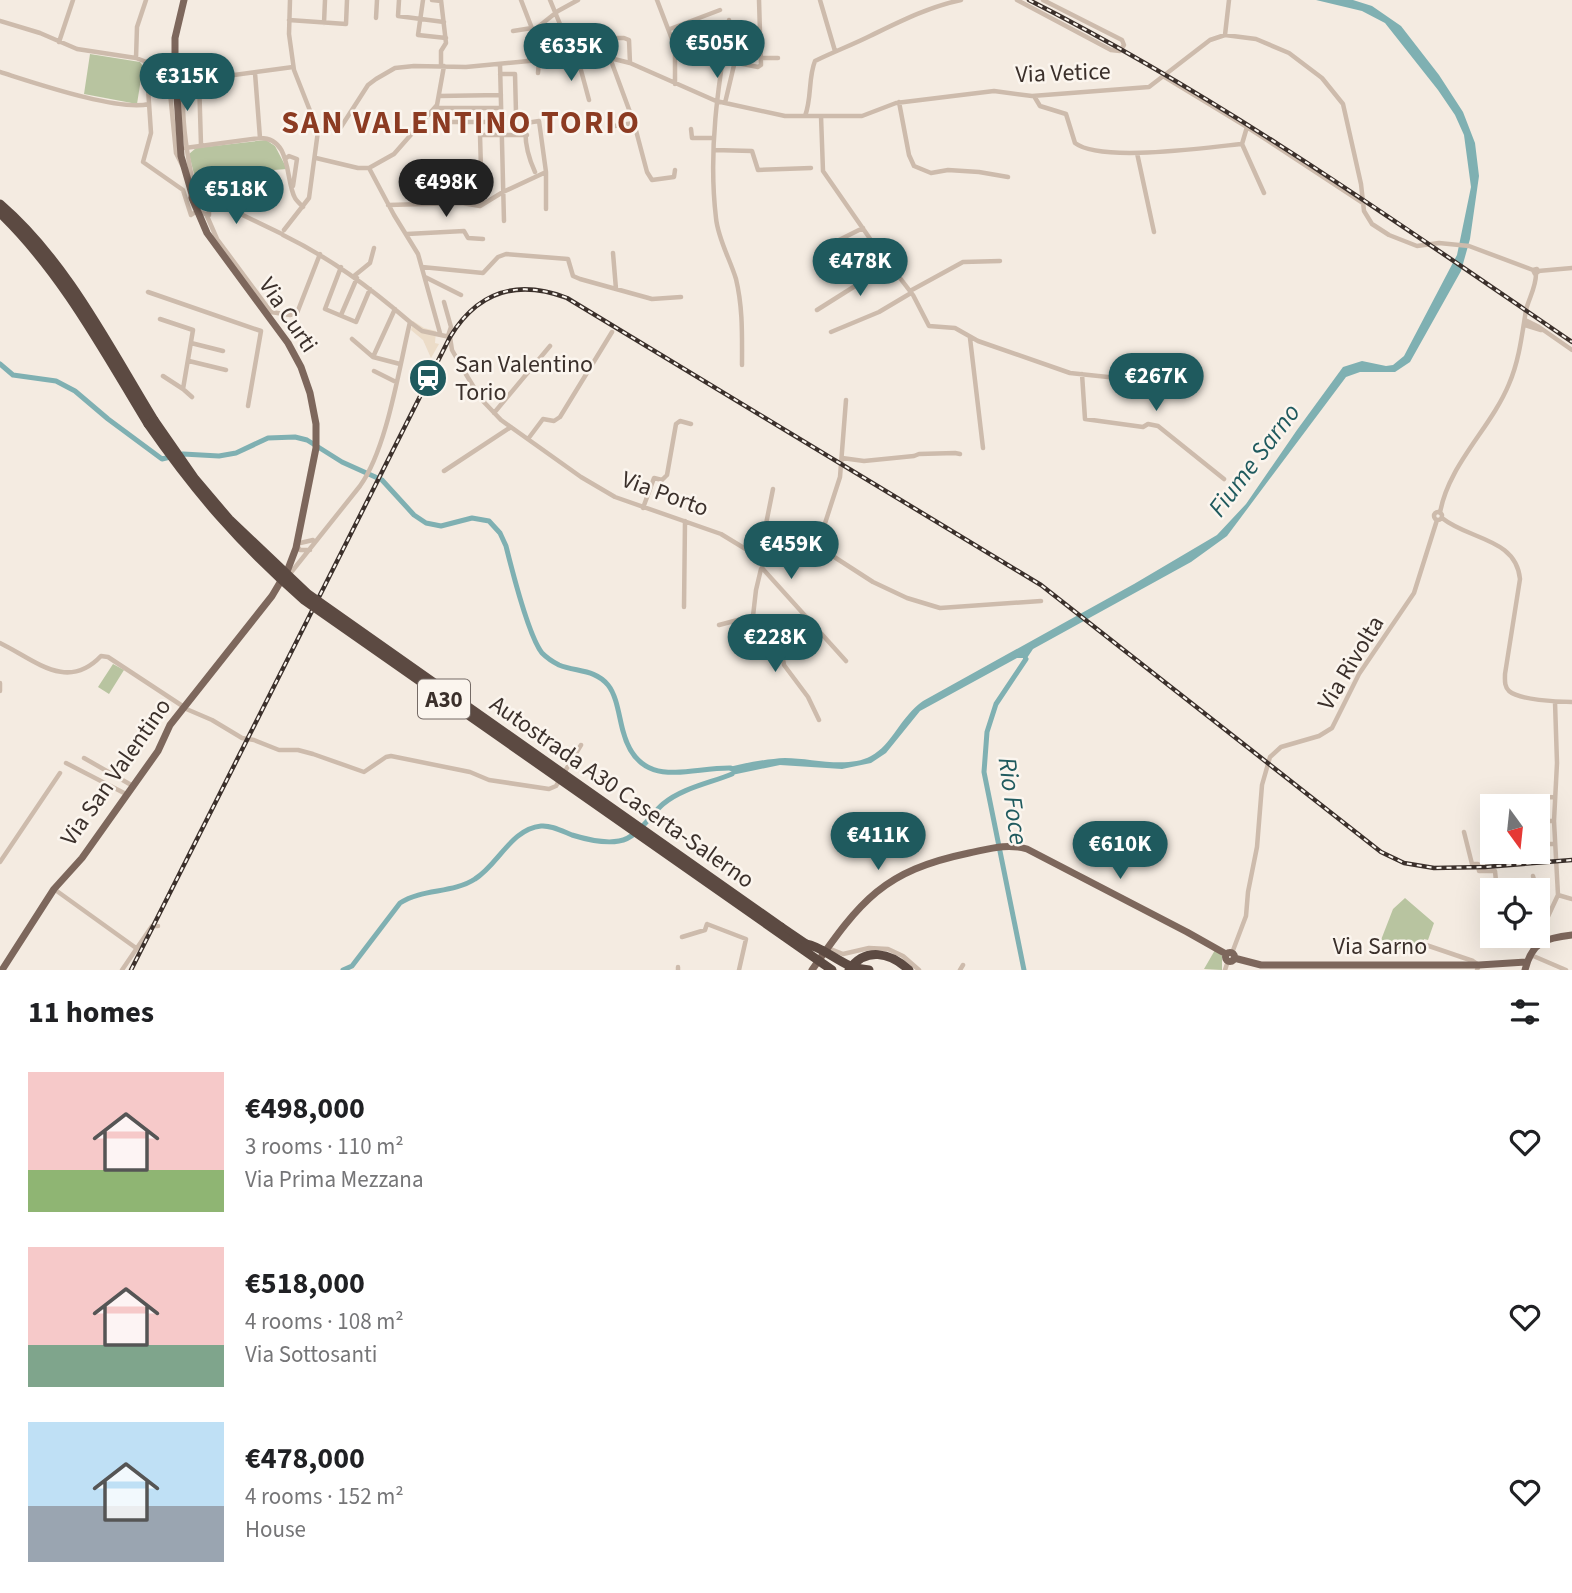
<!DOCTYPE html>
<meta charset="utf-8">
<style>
:root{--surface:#fff;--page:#f2f2f2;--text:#202124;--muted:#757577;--accent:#1f5a5e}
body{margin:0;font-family:"Source Sans 3",sans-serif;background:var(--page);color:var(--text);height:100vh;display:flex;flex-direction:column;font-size:26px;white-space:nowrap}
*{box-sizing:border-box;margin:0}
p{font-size:23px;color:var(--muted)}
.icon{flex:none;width:38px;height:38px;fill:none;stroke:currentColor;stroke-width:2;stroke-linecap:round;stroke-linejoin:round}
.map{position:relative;height:970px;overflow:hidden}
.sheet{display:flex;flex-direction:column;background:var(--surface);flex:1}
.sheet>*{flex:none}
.needle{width:46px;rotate:165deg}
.fabs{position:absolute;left:1480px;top:794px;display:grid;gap:14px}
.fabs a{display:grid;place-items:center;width:70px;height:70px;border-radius:0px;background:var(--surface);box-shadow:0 7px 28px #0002;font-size:35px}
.price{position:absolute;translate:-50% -60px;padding:0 16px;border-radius:24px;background:var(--accent);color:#fff;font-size:23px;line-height:46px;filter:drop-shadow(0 2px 4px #0008)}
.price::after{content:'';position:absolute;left:50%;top:42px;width:21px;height:16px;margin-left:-10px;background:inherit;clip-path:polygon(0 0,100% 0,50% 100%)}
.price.on{background:#222;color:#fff}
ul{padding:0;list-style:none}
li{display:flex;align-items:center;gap:21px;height:175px;padding:0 28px}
li span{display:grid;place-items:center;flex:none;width:196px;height:140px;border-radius:0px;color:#555}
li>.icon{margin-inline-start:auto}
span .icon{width:84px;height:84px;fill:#fffc;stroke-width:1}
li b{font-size:30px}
h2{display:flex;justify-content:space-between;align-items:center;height:84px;padding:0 28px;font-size:30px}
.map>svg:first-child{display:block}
.green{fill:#b8c4a0}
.plaza{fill:#ecdcc8}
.water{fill:#7fb0b2}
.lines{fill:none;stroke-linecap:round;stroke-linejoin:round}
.river{stroke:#7fb0b2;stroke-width:5}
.minor{stroke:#cdbbac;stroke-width:4.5}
.major{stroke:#7d675c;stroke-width:7}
.highway{stroke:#5c4a42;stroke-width:9}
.rail-casing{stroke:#3b302b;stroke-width:4.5}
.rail{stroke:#fbf5ee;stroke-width:2;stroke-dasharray:5;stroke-linecap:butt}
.major-bridge{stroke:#7d675c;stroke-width:7}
.highway-bridge{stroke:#5c4a42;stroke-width:9}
.labels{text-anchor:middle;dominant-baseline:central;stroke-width:5;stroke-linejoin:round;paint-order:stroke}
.shield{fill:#fbf5ee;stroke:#756b66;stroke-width:2}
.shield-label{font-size:23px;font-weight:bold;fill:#3b302b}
.street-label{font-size:24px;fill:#3b302b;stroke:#fbf5ee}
.poi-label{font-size:24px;fill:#3b302b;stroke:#fbf5ee;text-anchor:start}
.water-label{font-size:26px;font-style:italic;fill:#1f5a5e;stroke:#fbf5ee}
.district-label{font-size:32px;font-weight:bold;letter-spacing:2px;fill:#8c3b22;stroke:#fbf5ee}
</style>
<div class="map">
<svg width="1572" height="970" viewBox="0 0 1572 970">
<rect width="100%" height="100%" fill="#f4ebe1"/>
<path class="green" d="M90 54 140 62 143 66 137 104 84 94Z
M266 140 275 146 287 169 261 171 264 186 218 173 214 176 195 178 189 154 196 148Z
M113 664 124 670 109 694 98 687Z
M1405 898 1434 923 1428 940 1424 939 1420 951 1423 953 1422 956 1397 948 1398 945 1381 940 1393 909Z
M1215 950 1222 956V970L1204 969Z"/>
<path class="plaza" d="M413 321 424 328 436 331 435 343 439 344 431 358 423 340 411 330Z"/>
<path class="water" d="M1316 0H1353L1372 6 1401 26 1439 75 1463 112 1475 143 1479 176 1470 239 1461 271 1410 362 1395 372H1360L1346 377 1227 536 1191 562 1033 649 1023 664V658H1017L920 711 886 753 871 763 842 769 780 765 727 776 732 772 726 768C744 763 766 759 785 758 811 758 847 769 871 756 892 745 901 716 923 701L1134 584 1217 535 1246 504 1297 430 1343 367 1362 361 1386 366 1393 365 1404 356 1457 255 1471 187 1464 135 1455 115 1438 90 1385 23 1362 11Z"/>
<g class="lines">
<path class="river" d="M0 364 13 375 56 381 75 391 108 419 162 459 183 454 219 456 236 453 268 438 295 437 307 440 342 462 382 480 414 515 426 523 441 526 472 518 489 521 500 533 506 546C512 570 528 635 542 653 547 658 553 662 559 665 576 672 595 669 608 685 617 696 619 717 623 731 639 792 688 767 731 768
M343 970 352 966 400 903C423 888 452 894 475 879 498 865 511 829 541 826 551 825 562 831 572 835 585 839 604 844 619 841 638 838 650 815 663 804 682 788 710 783 732 774
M1024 970 984 772 987 732 996 704 1026 659"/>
<path class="minor" d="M399 0 398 16 444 22
M423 0 418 35 446 38
M432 0 441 1
M441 0 446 43 441 51V66
M521 0 533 31 530 39 529 61
M550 0 562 29 563 60
M657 0 675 47V84
M820 0 835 51
M1017 0 1111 50 1120 51 1124 45 1122 40 1043 0
M376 18 377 0
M289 20 346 24 347 0
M729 20C718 86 708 151 716 218 718 239 730 259 736 279 743 308 742 336 742 365
M0 21 40 33 77 49 136 58 152 64
M324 23 325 0
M670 29 720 10
M513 31 532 28
M533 31 558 11 578 0
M1225 35 1229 0
M612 38H624L629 40 630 63
M530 39H562
M59 42 73 0
M136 58 137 27 146 0
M610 58 634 123 647 172 652 180 674 177 675 170
M761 58H778
M578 59 589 100
M722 60 758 67 761 65 759 0
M500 64 504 221
M155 66 156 71 154 74 146 72 147 67 152 64 176 73
M0 72C32 82 119 112 149 104
M162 72 169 82 176 153 182 165
M147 73 151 133 143 162 183 190 191 215 194 213
M255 73 260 138
M538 73 539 61
M181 74 185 80 190 81 293 67
M500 74H515L516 113
M188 76C188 84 183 93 183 103 183 133 188 160 194 188
M1163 76 1247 127 1363 203
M199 79 201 145
M439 96 501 95
M1034 96 1040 106 1066 114 1075 143C1101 163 1208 147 1242 144L1264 193
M899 102 909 155 914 166 931 173 948 170 979 172 1008 177
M725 103 740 40
M435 108 438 122H501
M435 108H501
M805 116C812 98 808 78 815 61 833 52 852 45 870 36 899 22 928 7 961 0
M821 116 823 171 873 243 913 295 929 326 955 328 978 341 1070 373 1174 384
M608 127 634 123
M691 129 692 138H714
M318 131 341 127 368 85 376 79 395 68 414 66 466 67 529 61 610 58 630 63 716 101 785 116H862L896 103 994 91 1032 96 1149 87 1210 40 1225 35 1256 39 1289 53 1322 78 1343 104 1361 184 1364 211 1372 224 1389 235 1417 246 1439 243 1469 246 1533 270 1535 274 1538 272 1537 269 1533 270
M1242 144 1247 127
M185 148 260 138C292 138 285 180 295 198 296 200 301 205 303 207
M714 150 752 151 758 170 811 168
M1137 153 1154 232
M316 158 358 168H369L394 154 437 105 444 66
M285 159 289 156 297 159 293 186
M369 168 394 215 418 254 440 333
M535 172C528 157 524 139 526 123L539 121 546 172
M199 199 218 203 282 234
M482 204 480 135H527
M388 205 462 203 480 206 503 192 546 172V209
M199 212 209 215V201
M207 216 217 239 271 312 290 315 297 313 320 254
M284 230 309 198 318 131 294 70 289 34 290 0
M407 234 464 231 468 238 483 239
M283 235C332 259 369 287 410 322 399 368 387 449 360 486L289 575
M817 251 863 228
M613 253 616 289
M341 267 325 309 356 322 370 289
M422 267 483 273 498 257 506 254 568 259 573 276 580 279 652 299 681 297
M1538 271 1572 268
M354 276 370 263 374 248
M425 277 461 295
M910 291 963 262 1000 261
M148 292 261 331 248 406
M444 302 451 327 448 336
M817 310 890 264
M341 315 357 278
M160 319 193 330 183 389 192 397
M1525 320 1539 327 1572 350
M410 322 422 331 450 337 452 350 464 371 481 399 501 420 581 477 615 497 721 534 762 559 825 551 873 582 907 598 940 608 1041 601
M1525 325 1541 330
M831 332 879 312 911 293
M970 338 983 448
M352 339 373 357 400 364
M191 343 223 351
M373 357 395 309
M189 361 226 370
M374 371 396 382
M1082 374 1085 419 1143 427 1148 424 1158 426 1224 479
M163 376 183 389
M494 413 550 346
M528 439 543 419 554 421 560 417 612 332
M842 458 864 461 914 456 919 454 955 453 960 454
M444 471 511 427
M773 489 765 529 762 568 846 661
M643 508 654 478 662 480 667 475 676 424 680 421 691 424
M1434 516a4 4 0 1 1 8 0a4 4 0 1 1-8 0Z
M1440 513C1448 465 1491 428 1509 384 1519 361 1522 335 1526 310 1529 298 1536 287 1536 274
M1442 518C1469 540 1516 538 1520 579L1505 674C1505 680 1504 686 1509 691 1519 700 1558 702 1572 702
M310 550H300L296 544 313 540
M816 551 840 477 846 400
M761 569 756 590 753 616 783 659 784 665 808 697 819 720
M684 607 685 521
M719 625 753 616
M0 643C35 660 67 692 101 656L108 657 184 707
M0 683V691
M184 708 212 720 242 738 254 740 279 750H298L313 754 364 772 386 757 391 756 470 772 489 780 549 789 556 786 581 745
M84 758 133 786
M66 763 126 794
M1495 798 1554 797
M1538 821H1554
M1464 832 1472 864H1478L1479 871H1495L1497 891
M1538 844H1555
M0 862 60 773
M1533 876 1537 891
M54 889 136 948
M1558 895 1572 899
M1538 897 1544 924
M1527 936 1539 942
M682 937 705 930 707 924 746 939 739 970
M1542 941 1544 925 1558 895 1554 821 1557 763 1555 702
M1426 945 1473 961 1479 965 1477 970
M828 948 843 954 869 948 888 949 903 956 919 970
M1232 953 1246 916 1248 892 1257 847 1262 785 1270 757 1281 747 1319 736 1332 728 1359 674 1414 593 1437 520
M1531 955 1566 970
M122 970 152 926H158
M678 970V967
M960 970 963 965
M1225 970 1228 961"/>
<path class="major" d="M175 63V38L184 0
M176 81 181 156 192 194
M192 196a4 4 0 1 1 8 0a4 4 0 1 1-8 0Z
M1225.5 957a4.5 4.5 0 1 1 9 0a4.5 4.5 0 1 1-9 0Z
M1234 958 1261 965H1479L1527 962
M2 970 54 889 82 858 158 751 170 725 272 596 288 569 296 548 316 448V424L310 393 301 367 288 343 207 233 192 198
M812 970C861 900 883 871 969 853 989 849 1007 843 1027 849L1187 932 1226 954
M1525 970C1532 941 1546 938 1572 935"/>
<path class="highway" d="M0 204C67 262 108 345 154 420
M0 213C62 273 103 350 148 424
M781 927 806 944
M855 968 869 970
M849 970C865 947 890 952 909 970"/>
<defs>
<path id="rail" d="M1029 0C1220 97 1395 221 1572 342
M131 970 450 337C478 291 517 279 567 298L1041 585 1381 852 1404 863 1434 868 1485 867 1572 860"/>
</defs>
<use href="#rail" class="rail-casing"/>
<use href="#rail" class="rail"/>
<path class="major-bridge" d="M175 63 176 81"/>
<path class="highway-bridge" d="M154 420 195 479 229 519 308 594 781 927
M148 424C196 493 240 544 304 600L832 970
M806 944C821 946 838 962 855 968"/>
</g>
<defs>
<symbol id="station-disc" viewBox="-11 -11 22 22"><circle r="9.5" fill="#1f5a5e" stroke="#fbf5ee"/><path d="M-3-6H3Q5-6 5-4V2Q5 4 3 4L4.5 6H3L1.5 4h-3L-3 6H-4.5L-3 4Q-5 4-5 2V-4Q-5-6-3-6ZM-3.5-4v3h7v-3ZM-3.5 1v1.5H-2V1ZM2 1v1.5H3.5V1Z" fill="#fff"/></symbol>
</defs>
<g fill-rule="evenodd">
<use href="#station-disc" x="406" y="356" width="44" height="44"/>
</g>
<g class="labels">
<rect class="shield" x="418" y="679.5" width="52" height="39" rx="5"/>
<g class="shield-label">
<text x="444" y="699">A30</text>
</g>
<g class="street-label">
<text transform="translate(1063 73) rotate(-2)">Via Vetice</text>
<text transform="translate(288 315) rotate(56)">Via Curti</text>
<text transform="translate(665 494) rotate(20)">Via Porto</text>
<text transform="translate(1351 663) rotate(-59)">Via Rivolta</text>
<text transform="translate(116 772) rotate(-55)">Via San Valentino</text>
<text transform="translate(622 792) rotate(35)">Autostrada A30 Caserta-Salerno</text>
<text x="1380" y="946">Via Sarno</text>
</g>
<g class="poi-label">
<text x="455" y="364">San Valentino<tspan x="455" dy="28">Torio</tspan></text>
</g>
<g class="water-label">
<text transform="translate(1254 460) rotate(-53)">Fiume Sarno</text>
<text transform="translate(1013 801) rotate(82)">Rio Foce</text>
</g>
<g class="district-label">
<text x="461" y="123">SAN VALENTINO TORIO</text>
</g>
</g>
</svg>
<div class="fabs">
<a><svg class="needle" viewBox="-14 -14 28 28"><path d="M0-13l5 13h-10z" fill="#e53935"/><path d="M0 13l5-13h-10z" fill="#757577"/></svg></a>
<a><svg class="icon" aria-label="locate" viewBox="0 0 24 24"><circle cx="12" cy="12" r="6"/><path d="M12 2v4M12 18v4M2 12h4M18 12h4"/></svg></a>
</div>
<b class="price" style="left:717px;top:80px">€505K</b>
<b class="price" style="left:571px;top:83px">€635K</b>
<b class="price" style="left:187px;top:113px">€315K</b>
<b class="price on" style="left:446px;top:219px">€498K</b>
<b class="price" style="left:236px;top:226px">€518K</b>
<b class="price" style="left:860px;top:298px">€478K</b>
<b class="price" style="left:1156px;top:413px">€267K</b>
<b class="price" style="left:791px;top:581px">€459K</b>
<b class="price" style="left:775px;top:674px">€228K</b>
<b class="price" style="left:878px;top:872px">€411K</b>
<b class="price" style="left:1120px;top:881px">€610K</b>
</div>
<section class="sheet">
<h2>11 homes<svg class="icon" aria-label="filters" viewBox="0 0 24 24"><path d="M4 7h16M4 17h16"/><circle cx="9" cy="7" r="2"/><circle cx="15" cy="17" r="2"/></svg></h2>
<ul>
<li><span style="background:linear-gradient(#f6c9c9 70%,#8fb573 0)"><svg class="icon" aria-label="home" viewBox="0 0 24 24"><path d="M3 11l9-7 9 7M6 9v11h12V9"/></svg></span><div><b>€498,000</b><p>3 rooms · 110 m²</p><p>Via Prima Mezzana</p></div><svg class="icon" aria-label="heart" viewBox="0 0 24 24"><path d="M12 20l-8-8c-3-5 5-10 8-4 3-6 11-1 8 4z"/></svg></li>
<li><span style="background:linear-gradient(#f6c9c9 70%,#7fa58c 0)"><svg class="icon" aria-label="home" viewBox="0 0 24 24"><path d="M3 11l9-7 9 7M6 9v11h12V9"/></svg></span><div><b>€518,000</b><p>4 rooms · 108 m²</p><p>Via Sottosanti</p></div><svg class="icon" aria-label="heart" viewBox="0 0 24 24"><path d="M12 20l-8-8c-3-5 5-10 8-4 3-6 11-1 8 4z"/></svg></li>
<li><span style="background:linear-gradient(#bfe0f5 60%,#9aa5b1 0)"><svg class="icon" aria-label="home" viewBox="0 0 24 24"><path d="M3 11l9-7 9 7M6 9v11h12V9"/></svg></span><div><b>€478,000</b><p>4 rooms · 152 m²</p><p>House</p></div><svg class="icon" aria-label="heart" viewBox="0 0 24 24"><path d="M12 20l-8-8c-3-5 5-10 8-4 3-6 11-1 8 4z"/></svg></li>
</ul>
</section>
